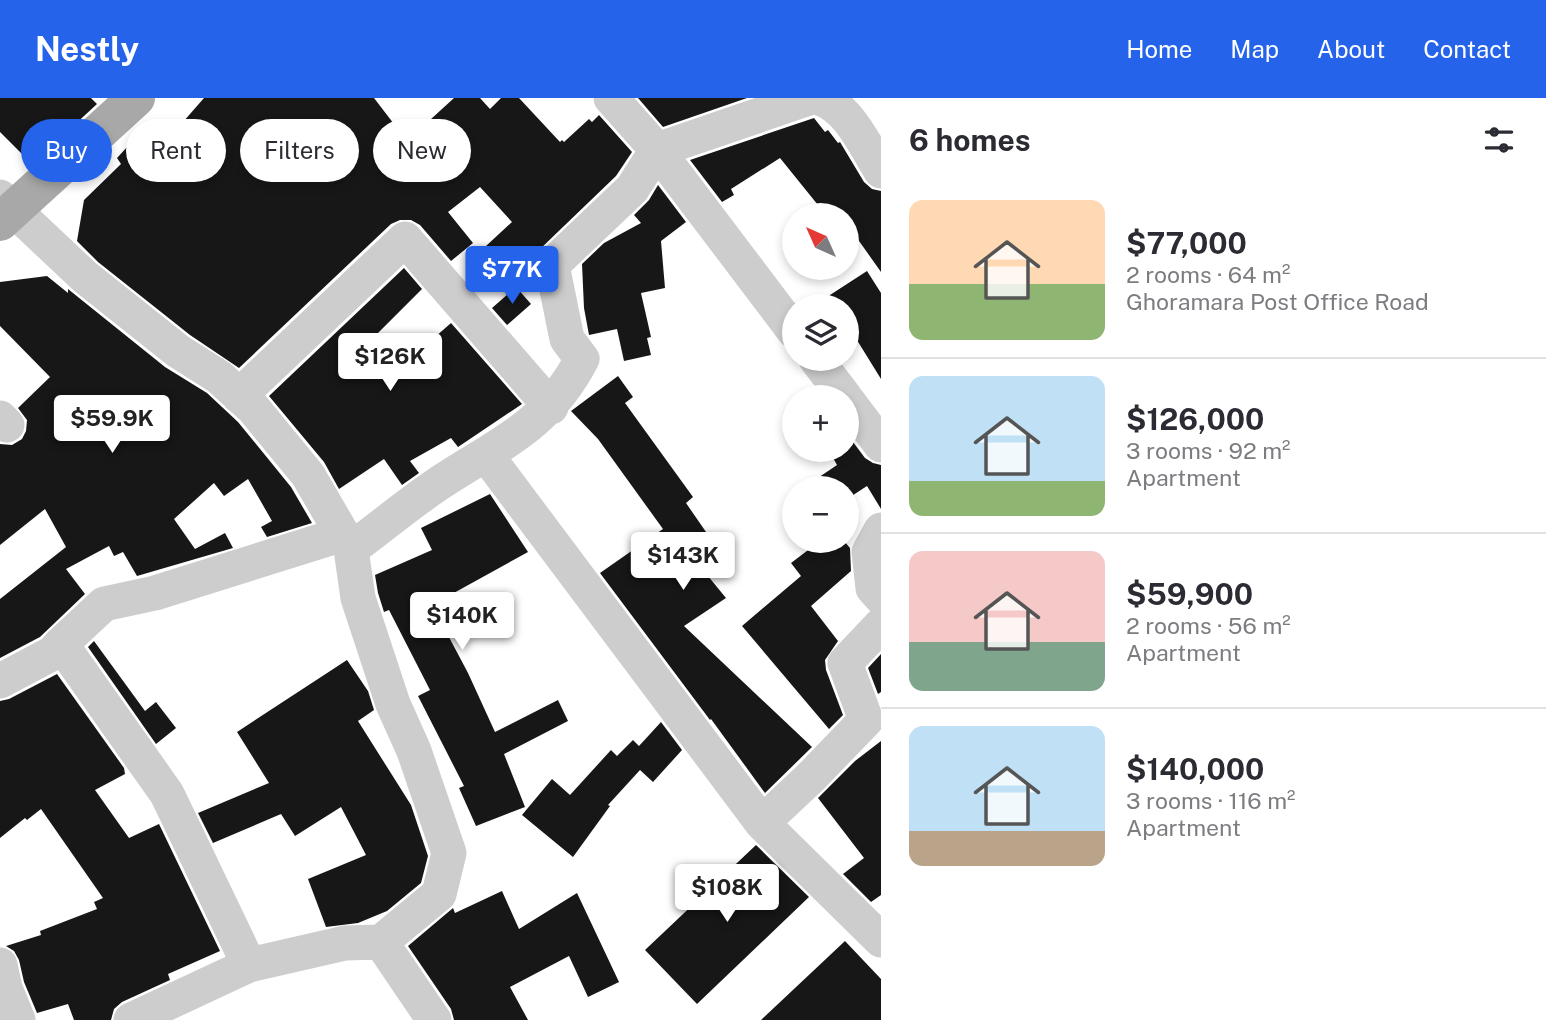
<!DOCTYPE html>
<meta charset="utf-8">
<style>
:root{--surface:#fff;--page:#f2f2f3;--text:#2b2b33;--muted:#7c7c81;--line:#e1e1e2;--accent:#2563eb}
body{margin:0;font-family:"Public Sans",sans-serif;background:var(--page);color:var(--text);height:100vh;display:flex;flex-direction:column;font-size:26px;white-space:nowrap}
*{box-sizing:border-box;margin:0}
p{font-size:23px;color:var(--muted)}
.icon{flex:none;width:38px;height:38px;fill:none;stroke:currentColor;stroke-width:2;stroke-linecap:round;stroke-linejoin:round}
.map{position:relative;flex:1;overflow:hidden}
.panel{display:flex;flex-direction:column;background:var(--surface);width:665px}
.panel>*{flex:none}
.banner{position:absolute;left:21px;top:21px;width:665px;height:63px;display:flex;gap:14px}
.needle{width:46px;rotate:315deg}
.tools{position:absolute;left:782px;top:105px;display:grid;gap:14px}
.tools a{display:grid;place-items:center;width:77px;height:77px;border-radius:50%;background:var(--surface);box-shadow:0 4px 10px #0003;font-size:35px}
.price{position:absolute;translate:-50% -60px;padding:0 16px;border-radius:7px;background:#fff;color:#222;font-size:23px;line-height:46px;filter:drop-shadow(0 2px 4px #0008)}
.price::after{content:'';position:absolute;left:50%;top:42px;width:21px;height:16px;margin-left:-10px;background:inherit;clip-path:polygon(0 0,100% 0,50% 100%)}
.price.active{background:var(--accent);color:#fff}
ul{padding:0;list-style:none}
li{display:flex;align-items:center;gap:21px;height:175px;padding:0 28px}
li+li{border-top:2px solid var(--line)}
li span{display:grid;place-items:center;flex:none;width:196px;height:140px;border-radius:14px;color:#555}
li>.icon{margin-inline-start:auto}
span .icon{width:84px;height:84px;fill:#fffc;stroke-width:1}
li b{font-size:30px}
h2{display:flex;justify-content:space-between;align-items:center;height:84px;padding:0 28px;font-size:30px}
.chip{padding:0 24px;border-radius:32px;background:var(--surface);box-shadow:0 4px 10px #0003;font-size:24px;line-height:63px}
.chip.active{background:var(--accent);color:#fff}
header{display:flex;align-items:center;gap:42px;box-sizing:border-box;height:98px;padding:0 35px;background:var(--accent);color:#fff}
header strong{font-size:33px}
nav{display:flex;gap:38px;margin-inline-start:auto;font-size:24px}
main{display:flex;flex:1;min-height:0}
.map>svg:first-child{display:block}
.building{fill:#171717}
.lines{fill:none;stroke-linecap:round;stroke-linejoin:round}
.minor{stroke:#cdcdcd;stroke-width:35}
.major{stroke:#a8a8a8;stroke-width:38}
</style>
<header>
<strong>Nestly</strong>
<nav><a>Home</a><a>Map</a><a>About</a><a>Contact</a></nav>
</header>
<main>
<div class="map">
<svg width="881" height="922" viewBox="0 0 881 922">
<rect width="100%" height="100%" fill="#fff"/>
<path class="building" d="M0 0H91L97 6 32 66 0 34Z
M204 0H374L407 43 454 0H480L490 11 501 0H519L560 44 562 42 564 44 589 21 592 24 599 17 632 54 616 78 538 153 533 162 534 177 523 188 486 148 512 124 480 89 448 114 473 145 451 163 420 127 411 122H400L391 126 239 270 190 237 98 164 77 143 84 102 121 66 117 60 152 22 169 40Z
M638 0H747L663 29Z
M814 20 825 34 828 32 838 45 840 44 864 84 872 91 881 93V174L847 126V117H826L780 60 731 91 734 97 722 104 690 62Z
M658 87 686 124 661 143 665 190 641 195 651 239 647 240 651 257 624 263 617 231 589 237 584 210 582 166 604 145 641 125 634 117 649 102Z
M404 170 422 191 378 235 403 267 451 225 522 306 458 349 451 340 410 363 419 375 402 387 384 361 339 391 324 364 269 298Z
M867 173 881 195V281L847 226V208H813Z
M47 178 68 195V191L165 269 207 295 238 324 291 389 312 425 267 439 261 429 272 423 248 381 224 398 214 385 174 421 195 451 225 435 233 450 137 478 123 454 114 458 109 448 66 471 85 496 40 539 0 560V501L66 449 45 411 0 447V346L12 347 22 341 26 333 27 322 18 310 50 279 0 228V184Z
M516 189 531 206 507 227 492 210Z
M618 278 633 299 625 305 693 399 686 405 715 447 694 461 726 500 684 528 812 649 765 695 711 621 710 622 600 475 663 431 598 341 571 313Z
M853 344 865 360 873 365 881 367V411L867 388 847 401V390H803L837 367 832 358 841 352H847V348Z
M490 396 528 454 432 507 468 575 495 634 558 602 568 623 504 656 525 709 476 728 459 690 464 688 418 598 430 592 389 512 384 514 378 495 375 477 432 452 421 430Z
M820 443H844L850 450 851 473 811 508 838 543 825 562 826 572 843 617 829 631 742 528 801 478 791 465Z
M94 543 145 613 156 604 176 630 156 646 88 549Z
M881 556V594L878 596 868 570Z
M347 562 368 593 374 612 358 623 411 707 428 758 421 785 387 813 358 825 326 829 308 781 366 757 341 709 295 738 281 716 213 745 198 715 269 685 237 634Z
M57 576 124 670 125 676 95 692 129 740 159 726 220 853 168 876 170 882 122 904 114 911 111 922H74L68 906 37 915 24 884 19 862 14 853 6 848 41 837 40 833 97 811 94 804 103 800 41 711 27 722 25 720 0 740V603L9 601Z
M661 624 682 652 653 684 640 672 608 707 610 708 573 759 522 717 552 681 570 697 611 652 617 658 633 642 639 648Z
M881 643V797L871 804 843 776 864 760 818 700 855 663Z
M756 747 809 799 697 906 645 852Z
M502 793 519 831 577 795 619 884 588 899 569 858 510 889 528 922H454L451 911 408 848 453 810 455 815Z
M845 843 881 881V922H761Z"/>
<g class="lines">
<path class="minor" d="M611 0 657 52 794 233
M819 0C849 9 865 48 881 73
M657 52 809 0
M0 99 85 179 178 253 219 279 253 310 308 377 351 451 358 500 393 606 414 653 449 755 439 796 381 844 434 922
M816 261 845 299
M239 298 405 141 551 309
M847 302 881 347
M0 320 7 327
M487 358 762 725 881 842
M881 432 869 454 873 490 881 499
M351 451C380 430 408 406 438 386 498 346 546 330 582 261L567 241 552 167 632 91 657 52
M61 546 104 506 155 495 343 436
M0 583 53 555 61 546 167 696 249 867
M762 725 811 679 866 622 845 565 881 527
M0 867 5 890 18 922
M131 922 249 867 345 845 381 844"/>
<path class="major" d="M0 124 136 0"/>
</g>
</svg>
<div class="tools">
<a><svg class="needle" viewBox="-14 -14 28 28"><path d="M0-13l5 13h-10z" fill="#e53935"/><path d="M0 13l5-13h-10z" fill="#7c7c81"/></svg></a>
<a><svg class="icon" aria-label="layers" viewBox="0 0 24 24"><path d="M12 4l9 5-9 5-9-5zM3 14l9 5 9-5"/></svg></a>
<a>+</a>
<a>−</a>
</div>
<b class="price active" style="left:512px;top:208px">$77K</b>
<b class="price" style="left:390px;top:295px">$126K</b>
<b class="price" style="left:112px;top:357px">$59.9K</b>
<b class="price" style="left:683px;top:494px">$143K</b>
<b class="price" style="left:462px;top:554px">$140K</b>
<b class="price" style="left:727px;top:826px">$108K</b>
<div class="banner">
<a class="chip active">Buy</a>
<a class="chip">Rent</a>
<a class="chip">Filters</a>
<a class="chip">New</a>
</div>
</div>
<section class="panel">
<h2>6 homes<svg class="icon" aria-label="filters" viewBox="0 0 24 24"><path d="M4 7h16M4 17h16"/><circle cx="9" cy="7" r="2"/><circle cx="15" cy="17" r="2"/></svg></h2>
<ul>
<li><span style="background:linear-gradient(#ffd9b3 60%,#8fb573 0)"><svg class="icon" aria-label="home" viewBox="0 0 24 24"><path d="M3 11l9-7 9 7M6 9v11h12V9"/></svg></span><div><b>$77,000</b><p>2 rooms · 64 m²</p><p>Ghoramara Post Office Road</p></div></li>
<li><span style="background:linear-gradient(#bfe0f5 75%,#8fb573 0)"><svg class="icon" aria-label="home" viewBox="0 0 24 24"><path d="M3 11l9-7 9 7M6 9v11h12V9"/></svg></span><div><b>$126,000</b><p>3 rooms · 92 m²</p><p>Apartment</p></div></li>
<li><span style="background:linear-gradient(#f6c9c9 65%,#7fa58c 0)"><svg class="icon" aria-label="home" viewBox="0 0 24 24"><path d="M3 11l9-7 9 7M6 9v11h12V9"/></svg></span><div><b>$59,900</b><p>2 rooms · 56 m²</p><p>Apartment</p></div></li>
<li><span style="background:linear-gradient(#bfe0f5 75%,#b9a48a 0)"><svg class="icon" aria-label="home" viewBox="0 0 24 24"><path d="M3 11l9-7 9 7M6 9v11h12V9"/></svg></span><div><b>$140,000</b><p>3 rooms · 116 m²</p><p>Apartment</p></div></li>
</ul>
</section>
</main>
